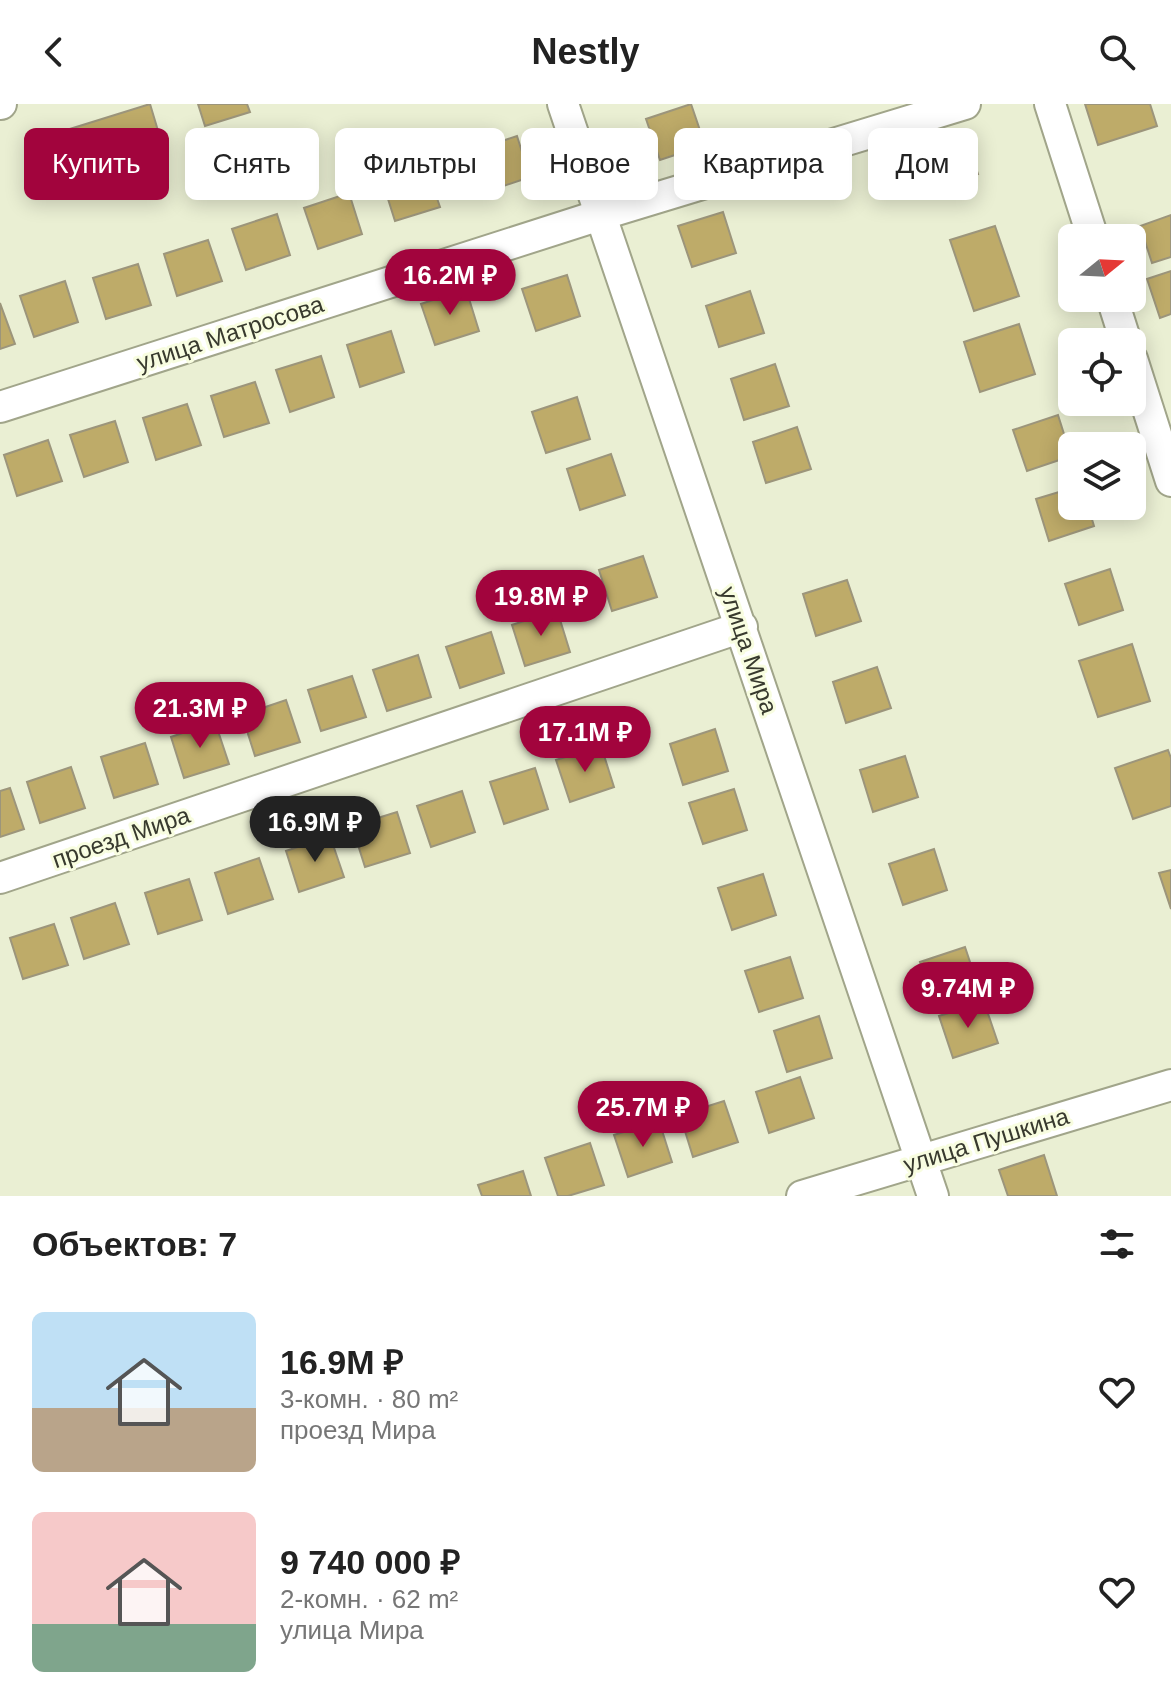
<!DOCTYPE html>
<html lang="ru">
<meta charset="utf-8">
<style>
:root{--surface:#fff;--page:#f2f2f2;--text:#222;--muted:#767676;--accent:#a2043d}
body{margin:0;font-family:Arial,sans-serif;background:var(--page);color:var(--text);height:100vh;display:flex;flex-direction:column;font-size:30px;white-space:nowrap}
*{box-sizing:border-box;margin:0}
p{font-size:26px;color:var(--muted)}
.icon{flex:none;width:44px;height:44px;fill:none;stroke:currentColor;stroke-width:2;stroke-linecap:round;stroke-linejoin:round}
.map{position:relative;height:1092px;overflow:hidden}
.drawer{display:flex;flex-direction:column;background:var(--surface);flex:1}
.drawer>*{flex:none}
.top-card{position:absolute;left:24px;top:24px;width:1124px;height:72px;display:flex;gap:16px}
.needle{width:52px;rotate:72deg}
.controls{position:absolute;left:1058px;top:120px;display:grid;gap:16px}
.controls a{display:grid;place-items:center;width:88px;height:88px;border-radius:12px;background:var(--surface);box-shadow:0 4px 20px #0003;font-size:40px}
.price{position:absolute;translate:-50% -68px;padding:0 18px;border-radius:28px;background:var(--accent);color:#fff;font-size:26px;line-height:52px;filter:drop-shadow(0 2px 4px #0008)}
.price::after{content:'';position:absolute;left:50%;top:48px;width:24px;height:18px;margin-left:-12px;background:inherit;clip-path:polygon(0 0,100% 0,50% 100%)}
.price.active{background:#222;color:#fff}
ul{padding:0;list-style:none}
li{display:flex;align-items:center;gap:24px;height:200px;padding:0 32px}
li span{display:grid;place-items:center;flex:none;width:224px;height:160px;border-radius:12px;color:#555}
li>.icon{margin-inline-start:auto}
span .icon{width:96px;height:96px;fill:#fffc;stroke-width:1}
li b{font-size:34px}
h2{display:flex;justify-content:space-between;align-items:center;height:96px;padding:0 32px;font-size:34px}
.chip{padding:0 28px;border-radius:12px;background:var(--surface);box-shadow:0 4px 20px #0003;font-size:28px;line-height:72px}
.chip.active{background:var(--accent);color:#fff}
header{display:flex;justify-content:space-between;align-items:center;height:104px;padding:0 32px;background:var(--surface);font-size:36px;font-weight:600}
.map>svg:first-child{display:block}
.building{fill:#beab69;stroke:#9c957b;stroke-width:2}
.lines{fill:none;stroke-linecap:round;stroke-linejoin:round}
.minor-casing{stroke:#a1a58a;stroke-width:34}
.minor{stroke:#fff;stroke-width:30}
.labels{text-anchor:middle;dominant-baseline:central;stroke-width:6;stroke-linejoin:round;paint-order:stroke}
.street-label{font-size:24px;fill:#383a2e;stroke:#f8fde0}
</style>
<header><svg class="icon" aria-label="back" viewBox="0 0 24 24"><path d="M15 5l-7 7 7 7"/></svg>Nestly<svg class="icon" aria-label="search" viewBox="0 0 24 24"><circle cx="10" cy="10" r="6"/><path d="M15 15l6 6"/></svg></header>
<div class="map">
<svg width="1171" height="1092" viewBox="0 0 1171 1092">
<rect width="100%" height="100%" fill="#eaefd3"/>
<path class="building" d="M150 0 162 40 70 69 57 29Z
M198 0H247L250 8 205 22Z
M691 0 705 41 660 56 646 15Z
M1085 0H1150L1157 22 1098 41Z
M964 28 978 70 919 89 906 48Z
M517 32 530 73 486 88 472 47Z
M426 62 440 103 395 117 382 76Z
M349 89 362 130 318 145 304 104Z
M723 108 736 149 692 163 678 122Z
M277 110 290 151 246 166 232 125Z
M1171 111V153L1152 159 1140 122Z
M995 122 1019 192 974 207 950 136Z
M208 136 222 177 177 192 164 150Z
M138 160 151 201 106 215 93 174Z
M1171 167V210L1160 214 1147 175Z
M567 171 580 212 536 227 522 185Z
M65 177 78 218 34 233 20 192Z
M466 185 479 227 435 241 421 200Z
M750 187 764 229 719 243 706 202Z
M0 199 15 240 0 245Z
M1019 220 1035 270 980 288 964 238Z
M391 227 404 268 360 283 347 241Z
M321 252 334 293 290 308 276 266Z
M775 260 789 302 744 316 731 275Z
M255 278 269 319 224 333 211 292Z
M577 293 590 335 546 349 532 308Z
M187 300 201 341 156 356 143 314Z
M1058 311 1071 352 1027 367 1013 326Z
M115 317 128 358 84 373 70 331Z
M797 323 811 365 766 379 753 338Z
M48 336 62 377 17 392 4 351Z
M611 350 625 391 580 406 567 365Z
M1072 384V402H1088L1094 422 1049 437 1036 395Z
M643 452 657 493 612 507 599 466Z
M1110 465 1123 506 1079 521 1065 480Z
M847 476 861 517 816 532 803 490Z
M557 506 570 548 525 562 512 521Z
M491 528 504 569 460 584 446 543Z
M1132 540 1150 597 1098 613 1079 557Z
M418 551 431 593 387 607 373 566Z
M877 563 891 604 846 619 833 578Z
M352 572 366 613 321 627 308 586Z
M286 596 300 638 255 652 242 611Z
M215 618 229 660 184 674 171 633Z
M715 625 728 667 683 681 670 640Z
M145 639 158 680 114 694 101 653Z
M601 642 614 683 570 698 556 656Z
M1168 646 1171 654V702L1133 715 1115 664Z
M905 652 918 693 873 708 860 666Z
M71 663 85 704 40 719 27 678Z
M535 664 548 705 504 720 490 678Z
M10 684 24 725 0 733V687Z
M734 685 747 726 703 740 689 699Z
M462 687 475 728 431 743 417 702Z
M397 708 410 749 365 763 352 722Z
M330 732 344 773 299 788 286 747Z
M934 745 947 786 903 801 889 760Z
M259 754 273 795 228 810 215 769Z
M1171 766V805L1159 769Z
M763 770 776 811 732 826 718 784Z
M189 775 202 816 158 830 145 789Z
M115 799 129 840 84 855 71 814Z
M54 820 68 861 23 875 10 834Z
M965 843 979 885 934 899 920 858Z
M790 853 803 894 759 908 745 867Z
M984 898 998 939 953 954 939 912Z
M819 912 832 954 787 968 774 927Z
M800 973 814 1014 769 1029 756 988Z
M724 997 738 1038 693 1053 680 1011Z
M659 1017 672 1058 628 1073 614 1031Z
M590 1039 604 1081 568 1092H558L545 1054Z
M1044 1051 1057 1092H1008L999 1066Z
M523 1067 531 1092H482L478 1081Z"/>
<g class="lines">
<defs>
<path id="minor" d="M0 0H1
M563 0 933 1092
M1050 0 1093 134
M1112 194 1126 238
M1132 255 1171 377
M0 303 600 111 965 0
M0 774 742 523
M802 1092 1171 981"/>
</defs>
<use href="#minor" class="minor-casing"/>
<use href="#minor" class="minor"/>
</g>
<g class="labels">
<g class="street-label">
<text transform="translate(230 229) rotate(-18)">улица Матросова</text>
<text transform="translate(749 546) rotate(71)">улица Мира</text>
<text transform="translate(121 733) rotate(-19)">проезд Мира</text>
<text transform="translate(986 1036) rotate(-17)">улица Пушкина</text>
</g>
</g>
</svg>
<div class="controls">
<a><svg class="needle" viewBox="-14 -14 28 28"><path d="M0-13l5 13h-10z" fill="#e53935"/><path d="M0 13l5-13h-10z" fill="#767676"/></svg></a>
<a><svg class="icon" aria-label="locate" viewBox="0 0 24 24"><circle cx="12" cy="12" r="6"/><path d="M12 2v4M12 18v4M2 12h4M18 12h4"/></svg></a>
<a><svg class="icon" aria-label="layers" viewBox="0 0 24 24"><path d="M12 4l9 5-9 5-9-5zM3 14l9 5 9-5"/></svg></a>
</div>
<b class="price" style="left:450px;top:213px">16.2M ₽</b>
<b class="price" style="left:541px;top:534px">19.8M ₽</b>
<b class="price" style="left:200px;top:646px">21.3M ₽</b>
<b class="price" style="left:585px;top:670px">17.1M ₽</b>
<b class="price active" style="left:315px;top:760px">16.9M ₽</b>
<b class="price" style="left:968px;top:926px">9.74M ₽</b>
<b class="price" style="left:643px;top:1045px">25.7M ₽</b>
<div class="top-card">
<a class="chip active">Купить</a>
<a class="chip">Снять</a>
<a class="chip">Фильтры</a>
<a class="chip">Новое</a>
<a class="chip">Квартира</a>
<a class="chip">Дом</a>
</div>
</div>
<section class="drawer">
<h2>Объектов: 7<svg class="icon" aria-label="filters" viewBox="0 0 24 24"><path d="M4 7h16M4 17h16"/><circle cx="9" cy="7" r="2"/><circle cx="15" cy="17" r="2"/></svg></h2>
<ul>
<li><span style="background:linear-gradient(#bfe0f5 60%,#b9a48a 0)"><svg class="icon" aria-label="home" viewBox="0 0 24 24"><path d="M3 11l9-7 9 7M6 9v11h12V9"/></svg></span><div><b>16.9M ₽</b><p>3-комн. · 80 m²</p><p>проезд Мира</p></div><svg class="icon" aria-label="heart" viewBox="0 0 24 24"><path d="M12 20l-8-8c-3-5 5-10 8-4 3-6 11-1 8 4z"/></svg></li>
<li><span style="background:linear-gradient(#f6c9c9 70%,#7fa58c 0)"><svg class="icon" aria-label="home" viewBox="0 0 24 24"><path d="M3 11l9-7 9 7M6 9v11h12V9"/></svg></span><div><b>9 740 000 ₽</b><p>2-комн. · 62 m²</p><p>улица Мира</p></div><svg class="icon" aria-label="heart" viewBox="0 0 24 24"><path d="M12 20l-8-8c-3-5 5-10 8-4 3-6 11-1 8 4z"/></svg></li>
</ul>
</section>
